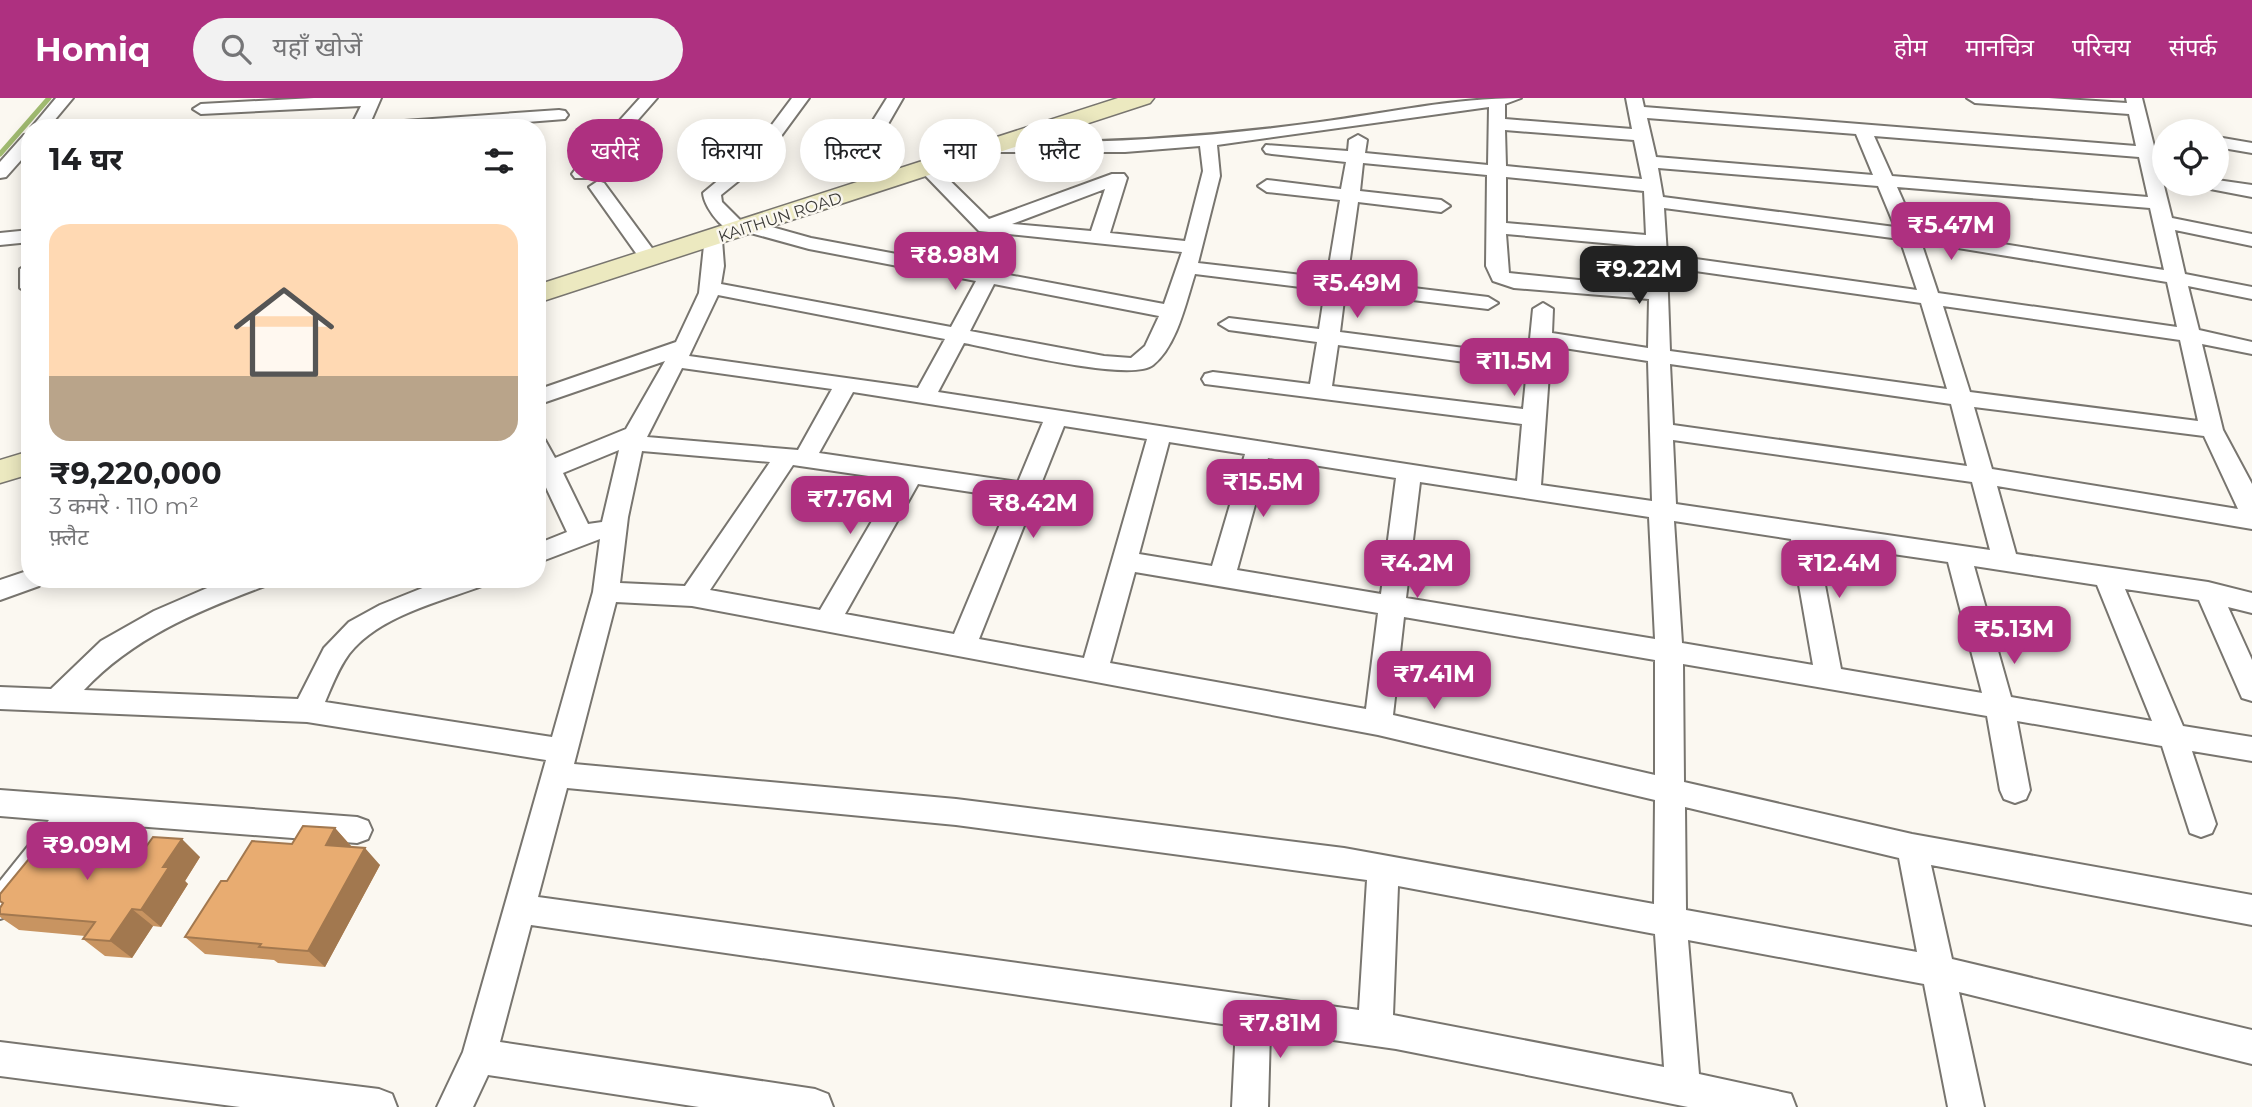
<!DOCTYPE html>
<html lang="hi">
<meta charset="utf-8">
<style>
:root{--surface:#fff;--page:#f2f2f2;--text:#202124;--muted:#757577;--accent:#ae3080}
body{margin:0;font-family:Montserrat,"Noto Sans Devanagari",sans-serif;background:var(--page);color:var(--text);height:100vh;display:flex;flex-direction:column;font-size:26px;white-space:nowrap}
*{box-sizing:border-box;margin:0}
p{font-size:23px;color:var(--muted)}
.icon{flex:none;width:38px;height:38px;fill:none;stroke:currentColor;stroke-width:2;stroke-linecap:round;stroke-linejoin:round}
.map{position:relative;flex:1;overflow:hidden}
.side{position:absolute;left:21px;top:21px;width:525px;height:469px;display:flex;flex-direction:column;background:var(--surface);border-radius:28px;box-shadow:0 4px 18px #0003}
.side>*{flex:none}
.banner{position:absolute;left:567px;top:21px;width:665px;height:63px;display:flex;gap:14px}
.tools{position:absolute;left:2152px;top:21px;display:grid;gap:14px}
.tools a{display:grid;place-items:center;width:77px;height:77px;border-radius:50%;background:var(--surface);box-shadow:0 4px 18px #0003;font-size:35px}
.price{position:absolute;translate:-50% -60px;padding:0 16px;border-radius:14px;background:var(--accent);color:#fff;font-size:23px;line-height:46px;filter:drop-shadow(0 2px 4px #0008)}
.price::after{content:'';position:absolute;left:50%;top:42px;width:21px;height:16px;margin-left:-10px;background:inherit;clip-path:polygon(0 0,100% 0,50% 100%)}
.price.active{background:#222;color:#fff}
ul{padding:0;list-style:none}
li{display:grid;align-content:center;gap:14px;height:371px;padding:0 28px}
li span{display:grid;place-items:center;height:217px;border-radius:21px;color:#555}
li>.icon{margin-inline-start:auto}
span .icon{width:126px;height:126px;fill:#fffc;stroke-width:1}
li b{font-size:30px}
h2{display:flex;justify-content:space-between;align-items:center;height:84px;padding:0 28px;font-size:30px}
.pill{padding:0 24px;border-radius:32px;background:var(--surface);box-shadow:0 4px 18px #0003;font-size:24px;line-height:63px}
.pill.active{background:var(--accent);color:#fff}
header{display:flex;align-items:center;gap:42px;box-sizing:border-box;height:98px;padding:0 35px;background:var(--accent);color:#fff}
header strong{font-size:33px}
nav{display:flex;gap:38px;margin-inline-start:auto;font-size:24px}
.search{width:490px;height:63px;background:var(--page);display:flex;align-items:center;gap:18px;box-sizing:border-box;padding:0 24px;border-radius:38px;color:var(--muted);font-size:26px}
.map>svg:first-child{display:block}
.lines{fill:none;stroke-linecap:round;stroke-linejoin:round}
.stream{stroke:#a0ba70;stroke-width:5}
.street-casing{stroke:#78756f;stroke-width:4}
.secondary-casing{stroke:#78756f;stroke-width:3}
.street{fill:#fff;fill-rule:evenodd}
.secondary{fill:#ece9c0;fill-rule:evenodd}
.wall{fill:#c89461}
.shaded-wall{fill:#a2784f}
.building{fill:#e8ac71;stroke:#a2784f;stroke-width:2}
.labels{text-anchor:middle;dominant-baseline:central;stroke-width:5;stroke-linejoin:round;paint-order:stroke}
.far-street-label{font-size:16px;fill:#3a3936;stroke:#fbf8f1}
</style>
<header>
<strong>Homiq</strong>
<div class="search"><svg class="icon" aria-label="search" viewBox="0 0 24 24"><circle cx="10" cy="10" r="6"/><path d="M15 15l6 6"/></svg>यहाँ खोजें</div>
<nav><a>होम</a><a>मानचित्र</a><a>परिचय</a><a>संपर्क</a></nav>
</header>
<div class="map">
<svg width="2252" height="1009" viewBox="0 0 2252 1009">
<rect width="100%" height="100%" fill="#fbf8f1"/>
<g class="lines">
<path class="stream" d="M0 56 49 0"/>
<defs>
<path id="street" d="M56 0H73L48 30H31Z
M314 0H381L368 30H350L361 8 201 16 193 11 201 6Z
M640 0H657L587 80H575L572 76 575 72Z
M792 0H809L762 64 721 97 722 104 743 125 750 123 811 140 1164 206 1182 154 979 133 919 71 928 66 934 67 989 121 1112 76H1124L1127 80 1110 135 1185 143 1203 73 1200 48 1125 54H995L986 49 995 44C1105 46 1212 39 1320 24 1387 15 1454 0 1521 0L1505 6V21L1632 31 1626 0H1642L1644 9 2136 48 2129 16 1975 5 1967 0H2049L2127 5 2126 0H2142L2172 120 2252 136V148L2175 132 2185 176 2252 189V201L2188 188 2199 232 2252 244V256L2202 246 2223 332 2252 386V431L1997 388 2016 456 2208 484 2252 495V515L2228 509 2252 562V603L2242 600 2199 502 2125 491 2183 628 2252 639V663L2192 653 2216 726 2212 735 2201 739 2190 735 2162 648 2017 623 2030 692 2026 701 2015 705 2004 701 2000 692 1987 618 1683 566 1684 684 1912 736 2252 797V827L1931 767 1952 861 2252 932V966L1959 894 1984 1009H1948L1924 886 1688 842 1699 976 1791 996 1796 1009H1688L1396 951 1270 933 1268 1009H1232L1236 928 531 827 500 944 815 991 828 996 833 1009H699L488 977 473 1009H437L463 954 546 662 307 624 0 611V589L51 591 101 543 154 513 228 481H269L265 488C198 513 134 539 84 592L298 601 324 550 349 524 380 507 445 481H486L482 488C439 504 379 518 349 556 338 571 332 588 325 604L552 639 593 494 600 441 537 465V446L567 434 543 383 537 385V339L545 342 555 360 626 331 665 263 537 307V292L676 244 699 195 705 138 712 136 722 142 724 168 721 186 951 229 976 183 809 151 747 134C730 144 704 111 703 95L750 56ZM1489 9 1488 67 1365 55 1367 42 1358 37 1349 42 1348 53 1266 47 1263 51 1266 55 1272 56 1346 64 1341 91 1267 82 1258 88 1267 94 1340 102 1327 180 1198 165 1220 78 1217 47ZM1647 20 1856 36 1873 77 1656 59ZM1505 32 1634 42 1642 81 1506 68ZM1874 38 2139 59 2148 99 1892 78ZM1363 65 1487 77 1486 168 1493 183 1514 190 1649 201 1648 250 1552 235 1553 211 1543 205 1533 211 1523 311 1332 288 1338 247 1480 266 1491 259 1480 252 1340 234 1345 194 1488 211 1498 205 1488 199 1347 182 1358 104 1441 114 1450 108 1441 102 1360 93ZM1658 70 1878 88 1895 129 1663 99ZM1506 79 1644 93 1646 137 1506 125ZM1897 89 2150 110 2164 172 1916 132ZM1105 91 1091 133 1012 126ZM1664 110 1900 141 1917 192 1667 157ZM1506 136 1647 149 1649 189 1509 175ZM1921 144 2167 184 2177 229 1938 195ZM1667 169 1921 205 1947 291 1670 253ZM1195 176 1325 192 1319 231 1229 220 1219 226 1229 232 1317 244 1310 286 1213 274 1205 276 1202 281 1205 286 1522 326 1517 383 938 294 964 245C996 251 1131 285 1153 267 1177 248 1186 204 1195 176ZM994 186 1159 218 1145 248 1131 260 1104 258 970 233ZM718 197 945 241 918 290 689 258ZM1943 208 2180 242 2198 323 1970 294ZM1551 248 1648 263 1652 403 1541 387ZM1670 266 1951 306 1967 368 1673 327ZM682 270 832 291 798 352 647 339ZM853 294 1043 324 1018 384 819 355ZM1974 309 2204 338 2238 411 1992 371ZM1064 328 1147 341 1084 560 979 541 1035 400 1041 394 1039 391ZM1673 342 1972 384 1990 452 1676 406ZM1169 344 1245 356 1212 468 1139 456ZM619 352 602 424 588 426 563 375ZM642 353 770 364 685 488 620 485 628 419ZM1268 360 1396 380 1381 496 1237 472ZM793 367 896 382 820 512 710 492ZM1420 384 1649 419 1655 541 1406 500ZM918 386 1011 400 954 536 845 516ZM1674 423 1791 441 1813 567 1682 545ZM1817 445 1948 464 1982 595 1841 571ZM1974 468 2097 487 2152 623 2011 599ZM1135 474 1378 515 1366 611 1110 565ZM616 504 692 508 1378 637 1655 702 1654 806 1344 750 956 701 574 666ZM1404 519 1655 562V677L1393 617ZM567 690 956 727 1367 782 1359 912 538 799ZM1685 709 1899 760 1917 854 1686 812ZM1398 788 1655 836 1664 969 1393 917Z
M887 0H903L880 40 878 50 906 81 897 86 891 85 860 51 862 40Z
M559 12 565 13 568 17 565 21 452 30 381 29 390 24Z
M30 36V52L6 79 0 80V64L24 37Z
M2217 39 2252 45V55L2217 49Z
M2217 82 2252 87V99L2205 90 2202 86H2217Z
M598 83 604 85 657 157 660 161 657 165H643L589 89Z
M30 132V144L0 147V135Z
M30 165V196L20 190V171Z
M30 472V481H43L39 488 0 502V482Z
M0 692 357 719 368 723 372 732 368 741 357 745 83 724 11 817 0 821V783L49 722 0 718Z
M0 944 379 991 392 996 397 1009H240L0 978Z"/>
<path id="secondary" d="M1118 0H1154L1150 5 537 205V187Z
M30 353V376L0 385V362Z"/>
</defs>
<use href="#street" class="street-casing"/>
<use href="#secondary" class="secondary-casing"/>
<use href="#street" class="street"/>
<use href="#secondary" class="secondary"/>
</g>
<path class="wall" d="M89 729 109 747 106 750 200 759 185 783 188 786 161 829 153 828 132 860 105 858 83 841 85 838 19 832 0 819V810L3 806 0 804V796Z
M335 730 351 748 350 749 380 767 325 869 278 865 274 862 205 856 185 839 227 783 292 746Z"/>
<path class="shaded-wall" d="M89 729 109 747 96 765 75 748Z
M335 730 351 748 342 765 326 747Z
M182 741 200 759 185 783 188 786 161 829 141 812 163 769Z
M365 750 380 767 325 869 308 853Z
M132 811 153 828 132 860 110 843Z"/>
<path class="building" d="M65 727 89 729 75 748 143 753 153 739 182 741 163 769H169L141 812 132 811 110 843 83 841 95 824 0 816V810L3 805 0 803V796L28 762 50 748Z
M303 728 335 730 326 747 365 750 308 853 259 849 261 846 185 839 221 783H227L252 743 292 746Z"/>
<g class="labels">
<g class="far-street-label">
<text transform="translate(780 119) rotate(-18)">KAITHUN ROAD</text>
</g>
</g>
</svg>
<div class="tools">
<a><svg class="icon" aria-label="locate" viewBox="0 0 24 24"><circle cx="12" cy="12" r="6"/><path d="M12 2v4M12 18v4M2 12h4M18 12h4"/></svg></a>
</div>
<b class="price" style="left:1951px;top:164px">₹5.47M</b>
<b class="price" style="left:955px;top:194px">₹8.98M</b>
<b class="price active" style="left:1639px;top:208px">₹9.22M</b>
<b class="price" style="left:1357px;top:222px">₹5.49M</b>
<b class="price" style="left:1514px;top:300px">₹11.5M</b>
<b class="price" style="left:1263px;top:421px">₹15.5M</b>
<b class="price" style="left:850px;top:438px">₹7.76M</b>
<b class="price" style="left:1033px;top:442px">₹8.42M</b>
<b class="price" style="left:1417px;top:502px">₹4.2M</b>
<b class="price" style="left:1839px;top:502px">₹12.4M</b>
<b class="price" style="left:2014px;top:568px">₹5.13M</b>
<b class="price" style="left:1434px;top:613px">₹7.41M</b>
<b class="price" style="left:87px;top:784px">₹9.09M</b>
<b class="price" style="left:1280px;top:962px">₹7.81M</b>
<div class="banner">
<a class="pill active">खरीदें</a>
<a class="pill">किराया</a>
<a class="pill">फ़िल्टर</a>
<a class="pill">नया</a>
<a class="pill">फ़्लैट</a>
</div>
<section class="side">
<h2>14 घर<svg class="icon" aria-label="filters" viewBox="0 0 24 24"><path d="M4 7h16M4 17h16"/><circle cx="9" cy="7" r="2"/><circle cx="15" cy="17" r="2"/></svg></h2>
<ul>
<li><span style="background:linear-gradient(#ffd9b3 70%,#b9a48a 0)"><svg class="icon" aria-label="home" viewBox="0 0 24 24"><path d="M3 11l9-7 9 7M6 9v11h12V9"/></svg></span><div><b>₹9,220,000</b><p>3 कमरे · 110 m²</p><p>फ़्लैट</p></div></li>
</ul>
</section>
</div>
